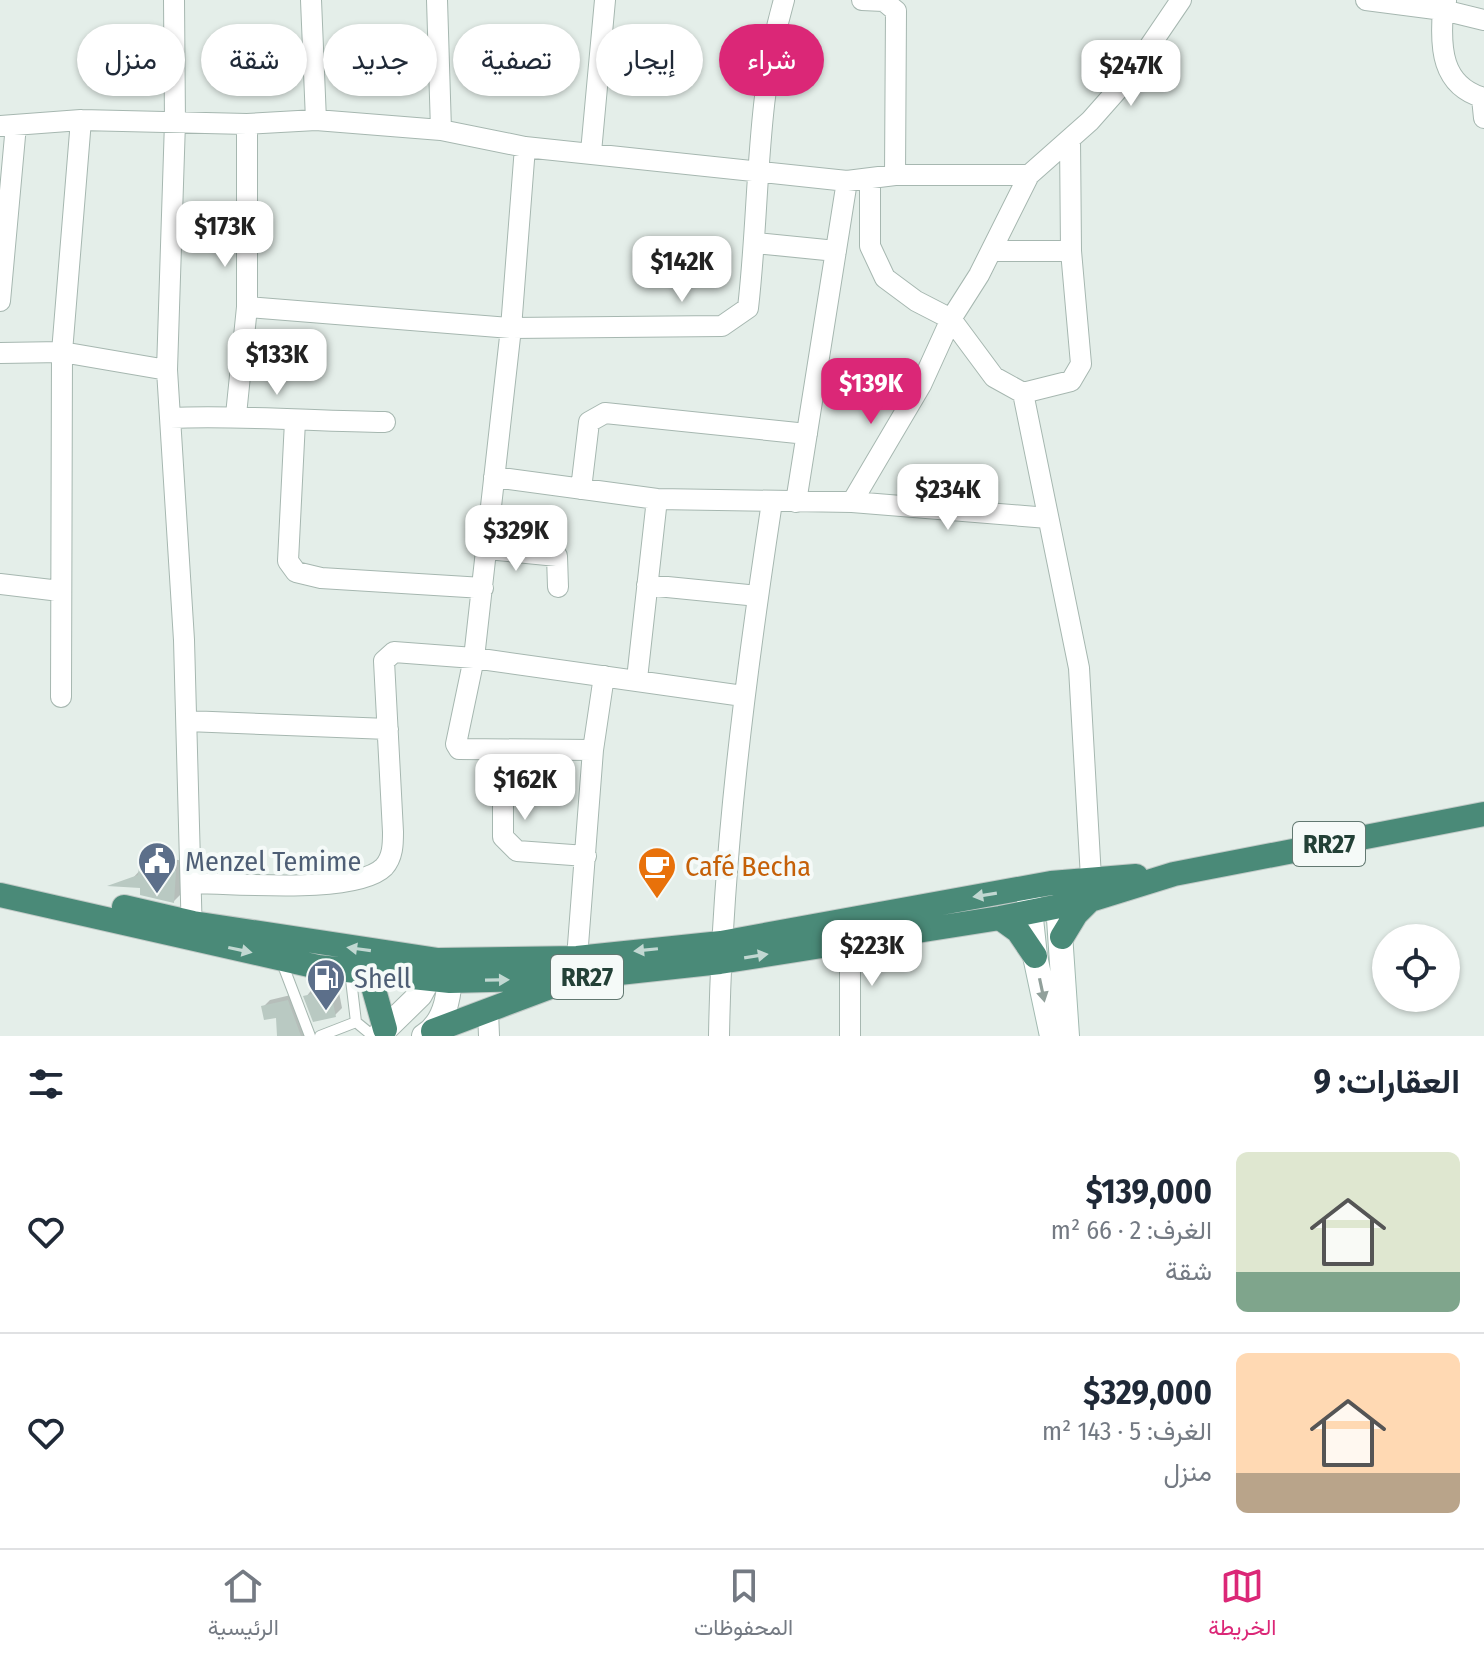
<!DOCTYPE html>
<html lang="ar">
<meta charset="utf-8">
<style>
:root{--surface:#fff;--page:#f6f6f7;--text:#1f2937;--muted:#747a83;--line:#e0e1e3;--accent:#db2777}
body{margin:0;font-family:"Fira Sans Condensed",Vazirmatn,sans-serif;background:var(--page);color:var(--text);direction:rtl;height:100vh;display:flex;flex-direction:column;font-size:30px;white-space:nowrap}
*{box-sizing:border-box;margin:0}
p{font-size:26px;color:var(--muted)}
.icon{flex:none;width:44px;height:44px;fill:none;stroke:currentColor;stroke-width:2;stroke-linecap:round;stroke-linejoin:round}
.map{position:relative;height:1036px;overflow:hidden;direction:ltr}
.drawer{display:flex;flex-direction:column;background:var(--surface);flex:1}
.drawer>*{flex:none}
.top-card{position:absolute;left:24px;top:24px;width:800px;height:72px;direction:rtl;display:flex;gap:16px}
.buttons{position:absolute;left:1372px;top:924px;display:grid;gap:16px}
.buttons a{display:grid;place-items:center;width:88px;height:88px;border-radius:50%;background:var(--surface);box-shadow:0 2px 6px #0004;font-size:40px}
.price{position:absolute;translate:-50% -68px;padding:0 18px;border-radius:16px;background:#fff;color:#222;font-size:26px;line-height:52px;filter:drop-shadow(0 2px 4px #0008)}
.price::after{content:'';position:absolute;left:50%;top:48px;width:24px;height:18px;margin-left:-12px;background:inherit;clip-path:polygon(0 0,100% 0,50% 100%)}
.price.on{background:var(--accent);color:#fff}
ul{padding:0;list-style:none}
li{display:flex;align-items:center;gap:24px;height:200px;padding:0 24px}
li+li{border-top:2px solid var(--line)}
li span{display:grid;place-items:center;flex:none;width:224px;height:160px;border-radius:12px;color:#555}
li>.icon{margin-inline-start:auto}
span .icon{width:96px;height:96px;fill:#fffc;stroke-width:1}
li b{font-size:34px}
h2{display:flex;justify-content:space-between;align-items:center;height:96px;padding:0 24px;font-size:34px}
.pill{padding:0 28px;border-radius:36px;background:var(--surface);box-shadow:0 2px 6px #0004;font-size:28px;line-height:72px}
.pill.on{background:var(--accent);color:#fff}
.tab-bar{display:flex;justify-content:space-around;align-items:center;height:112px;border-top:2px solid var(--line);background:var(--surface);font-size:22px;color:var(--muted)}
.tab-bar a{display:grid;justify-items:center;gap:4px}
.tab-bar .on{color:var(--accent)}
.map>svg:first-child{display:block}
.shadow{fill:#0003}
.building{fill:#b9c9c2}
.lines{fill:none;stroke-linecap:round;stroke-linejoin:round}
.service-casing{stroke:#a6b7b0;stroke-width:12}
.minor-casing{stroke:#a6b7b0;stroke-width:22}
.tertiary-casing{stroke:#a6b7b0;stroke-width:26}
.secondary-casing{stroke:#a2bab1;stroke-width:26}
.trunk-casing{stroke:#c1cac7;stroke-width:26}
.service{stroke:#fff;stroke-width:10}
.minor{stroke:#fff;stroke-width:20}
.tertiary{stroke:#fff;stroke-width:24}
.secondary{stroke:#fff;stroke-width:24}
.trunk{stroke:#4a8a78;stroke-width:24}
.oneway{fill:#c2d8d2}
.oneway2{fill:#91a09b}
.labels{text-anchor:middle;dominant-baseline:central;stroke-width:8;stroke-linejoin:round;paint-order:stroke}
.shield{fill:#f5faf8;stroke:#627871;stroke-width:2}
.shield-label{font-size:26px;font-weight:bold;fill:#234137}
.service-label{font-size:28px;fill:#4e5e75;stroke:#f5faf8;text-anchor:start}
.food-label{font-size:28px;fill:#c56008;stroke:#f5faf8;text-anchor:start}
</style>
<div class="map">
<svg width="1484" height="1036" viewBox="0 0 1484 1036">
<rect width="100%" height="100%" fill="#e4eee9"/>
<path class="shadow" d="M152 857 187 861 185 890 174 901 132 879Z
M336 977 342 1008 335 1015 306 997 320 979Z
M295 994 310 1036H279L278 1015 263 1007 270 1000Z"/>
<path class="building" d="M139 867 176 871 174 903 140 895V888L107 886 138 875Z
M329 983 336 1017 313 1022 303 996 312 994 310 985Z
M288 1000 301 1036H277L276 1018 264 1020 261 1006Z"/>
<g class="lines">
<defs>
<path id="service" d="M281 960 310 1036
M350 971 356 1022 373 1036
M320 1036 356 1022"/>
<path id="minor" d="M174 0 175 122 167 370 184 640 192 937
M437 0 441 130
M862 0 884 1 896 11 895 175
M1366 0 1443 10C1440 47 1441 86 1484 98
M1446 1 1443 10 1484 20
M1482 98 1484 118
M316 120 441 130 525 147 847 181 895 175H1029
M0 126 81 120 247 124 316 120 311 0
M525 147 511 328 474 658 743 696
M591 152 605 0
M870 179V246L885 278 916 301 951 319 994 377 1023 393 1071 381 1081 364 1071 251 1070 139
M756 243 836 251
M991 251H1071
M0 301 16 125
M247 307 511 328 722 326 748 308C760 205 755 100 784 0
M0 353 62 352 167 370
M1023 393 1079 668 1091 878
M236 415 247 307V124
M170 418C242 415 313 421 385 422
M295 421 288 561 296 572 321 578 483 588
M494 477 657 499 852 502 921 385 951 319 979 275 1029 175 1090 121 1128 78 1181 0
M581 489 589 422 605 413 807 434
M796 502 847 181
M852 502 1048 518
M487 549 557 556 558 587
M0 584 60 591
M647 585 758 596
M637 679 657 499
M61 697 62 352 81 120
M187 721 388 729
M503 751V837L517 851 586 856
M191 883C233 883 356 895 384 867 393 857 393 844 393 832L384 661 394 652 474 658 456 744 459 749 593 750
M577 958 593 750 604 676
M488 1011 489 1036
M719 1036C722 857 745 679 772 502
M850 1036V941"/>
<path id="tertiary" d="M378 1036 420 995 438 961
M424 1036C448 1022 450 988 451 962"/>
<path id="secondary" d="M1028 891 1035 956 1052 1036
M1059 919 1067 1036"/>
<path id="trunk" d="M0 895 318 967 450 981 573 978 720 962 1000 918 1090 900 1174 874 1484 814
M124 907 193 923 438 960 577 958 721 943 1051 883 1136 876
M1000 918 1018 931 1035 956
M1062 937 1076 914 1090 900
M369 972 385 1029
M433 1031 558 984"/>
</defs>
<use href="#service" class="service-casing"/>
<use href="#minor" class="minor-casing"/>
<use href="#tertiary" class="tertiary-casing"/>
<use href="#secondary" class="secondary-casing"/>
<use href="#trunk" class="trunk-casing"/>
<use href="#service" class="service"/>
<use href="#minor" class="minor"/>
<use href="#tertiary" class="tertiary"/>
<use href="#secondary" class="secondary"/>
<use href="#trunk" class="trunk"/>
</g>
<defs><path id="oneway-solid" d="M-6-.8H1V-3.2L6.5 0L1 3.2V.8H-6Z" transform="scale(2)"/></defs>
<g class="oneway">
<use href="#oneway-solid" transform="translate(985 895) rotate(171)"/>
<use href="#oneway-solid" transform="translate(359 949) rotate(-172)"/>
<use href="#oneway-solid" transform="translate(240 950) rotate(12)"/>
<use href="#oneway-solid" transform="translate(646 950) rotate(174)"/>
<use href="#oneway-solid" transform="translate(756 956) rotate(-9)"/>
<use href="#oneway-solid" transform="translate(497 980) rotate(-1)"/>
</g>
<use class="oneway2" href="#oneway-solid" transform="translate(1042 990) rotate(78)"/>
<defs>
<symbol id="civic-pin" viewBox="-11 -11 22 30"><path d="M0 17L-7.5 6A9.5 9.5 0 1 1 7.5 6Z" fill="#5c6f8a" stroke="#f5faf8"/><path d="M-.6-6.5H3V-4.5H.6V-3L4-1V1h2V6H-6V1h2V-1L-.6-3ZM-1.2 2.5V6h2.4V2.5Z" fill="#fff"/></symbol>
<symbol id="cafe-pin" viewBox="-11 -11 22 30"><path d="M0 17L-7.5 6A9.5 9.5 0 1 1 7.5 6Z" fill="#e8710a" stroke="#f5faf8"/><path d="M-5.5-4.5H6V0H3Q3 3.5 0 3.5H-2.5Q-5.5 3.5-5.5 0ZM3-3.2v2h1.7v-2ZM-6 4.5H4V6H-6Z" fill="#fff"/></symbol>
<symbol id="fuel-pin" viewBox="-11 -11 22 30"><path d="M0 17L-7.5 6A9.5 9.5 0 1 1 7.5 6Z" fill="#5c6f8a" stroke="#f5faf8"/><path d="M-5.5-6h7V0h2V4h1.3V-2.5L3-4.5l.8-.8L6-3V5H2.5V1h-1V6h-7ZM-4.2-4.7v3.2H.2V-4.7Z" fill="#fff"/></symbol>
</defs>
<g fill-rule="evenodd">
<use href="#civic-pin" x="135" y="839" width="44" height="60"/>
<use href="#cafe-pin" x="635" y="844" width="44" height="60"/>
<use href="#fuel-pin" x="304" y="956" width="44" height="60"/>
</g>
<g class="labels">
<g class="shield">
<rect x="1293" y="822" width="72" height="44" rx="6"/>
<rect x="551" y="955" width="72" height="44" rx="6"/>
</g>
<g class="shield-label">
<text x="1329" y="844">RR27</text>
<text x="587" y="977">RR27</text>
</g>
<g class="service-label">
<text x="185" y="861">Menzel Temime</text>
<text x="354" y="978">Shell</text>
</g>
<g class="food-label">
<text x="685" y="866">Café Becha</text>
</g>
</g>
</svg>
<div class="buttons">
<a><svg class="icon" aria-label="locate" viewBox="0 0 24 24"><circle cx="12" cy="12" r="6"/><path d="M12 2v4M12 18v4M2 12h4M18 12h4"/></svg></a>
</div>
<b class="price" style="left:1131px;top:108px">$247K</b>
<b class="price" style="left:225px;top:269px">$173K</b>
<b class="price" style="left:682px;top:304px">$142K</b>
<b class="price" style="left:277px;top:397px">$133K</b>
<b class="price on" style="left:871px;top:426px">$139K</b>
<b class="price" style="left:948px;top:532px">$234K</b>
<b class="price" style="left:516px;top:573px">$329K</b>
<b class="price" style="left:525px;top:822px">$162K</b>
<b class="price" style="left:872px;top:988px">$223K</b>
<div class="top-card">
<a class="pill on">شراء</a>
<a class="pill">إيجار</a>
<a class="pill">تصفية</a>
<a class="pill">جديد</a>
<a class="pill">شقة</a>
<a class="pill">منزل</a>
</div>
</div>
<section class="drawer">
<h2>العقارات: 9<svg class="icon" aria-label="filters" viewBox="0 0 24 24"><path d="M4 7h16M4 17h16"/><circle cx="9" cy="7" r="2"/><circle cx="15" cy="17" r="2"/></svg></h2>
<ul>
<li><span style="background:linear-gradient(#dfe7d0 75%,#7fa58c 0)"><svg class="icon" aria-label="home" viewBox="0 0 24 24"><path d="M3 11l9-7 9 7M6 9v11h12V9"/></svg></span><div><b>$139,000</b><p>الغرف: 2 · 66 m²</p><p>شقة</p></div><svg class="icon" aria-label="heart" viewBox="0 0 24 24"><path d="M12 20l-8-8c-3-5 5-10 8-4 3-6 11-1 8 4z"/></svg></li>
<li><span style="background:linear-gradient(#ffd9b3 75%,#b9a48a 0)"><svg class="icon" aria-label="home" viewBox="0 0 24 24"><path d="M3 11l9-7 9 7M6 9v11h12V9"/></svg></span><div><b>$329,000</b><p>الغرف: 5 · 143 m²</p><p>منزل</p></div><svg class="icon" aria-label="heart" viewBox="0 0 24 24"><path d="M12 20l-8-8c-3-5 5-10 8-4 3-6 11-1 8 4z"/></svg></li>
</ul>
</section>
<nav class="tab-bar">
<a class="on"><svg class="icon" aria-label="map" viewBox="0 0 24 24"><path d="M3 6l6-2 6 2 6-2v14l-6 2-6-2-6 2zM9 4v14M15 6v14"/></svg>الخريطة</a>
<a><svg class="icon" aria-label="saved" viewBox="0 0 24 24"><path d="M7 4h10v16l-5-4-5 4z"/></svg>المحفوظات</a>
<a><svg class="icon" aria-label="home" viewBox="0 0 24 24"><path d="M3 11l9-7 9 7M6 9v11h12V9"/></svg>الرئيسية</a>
</nav>
